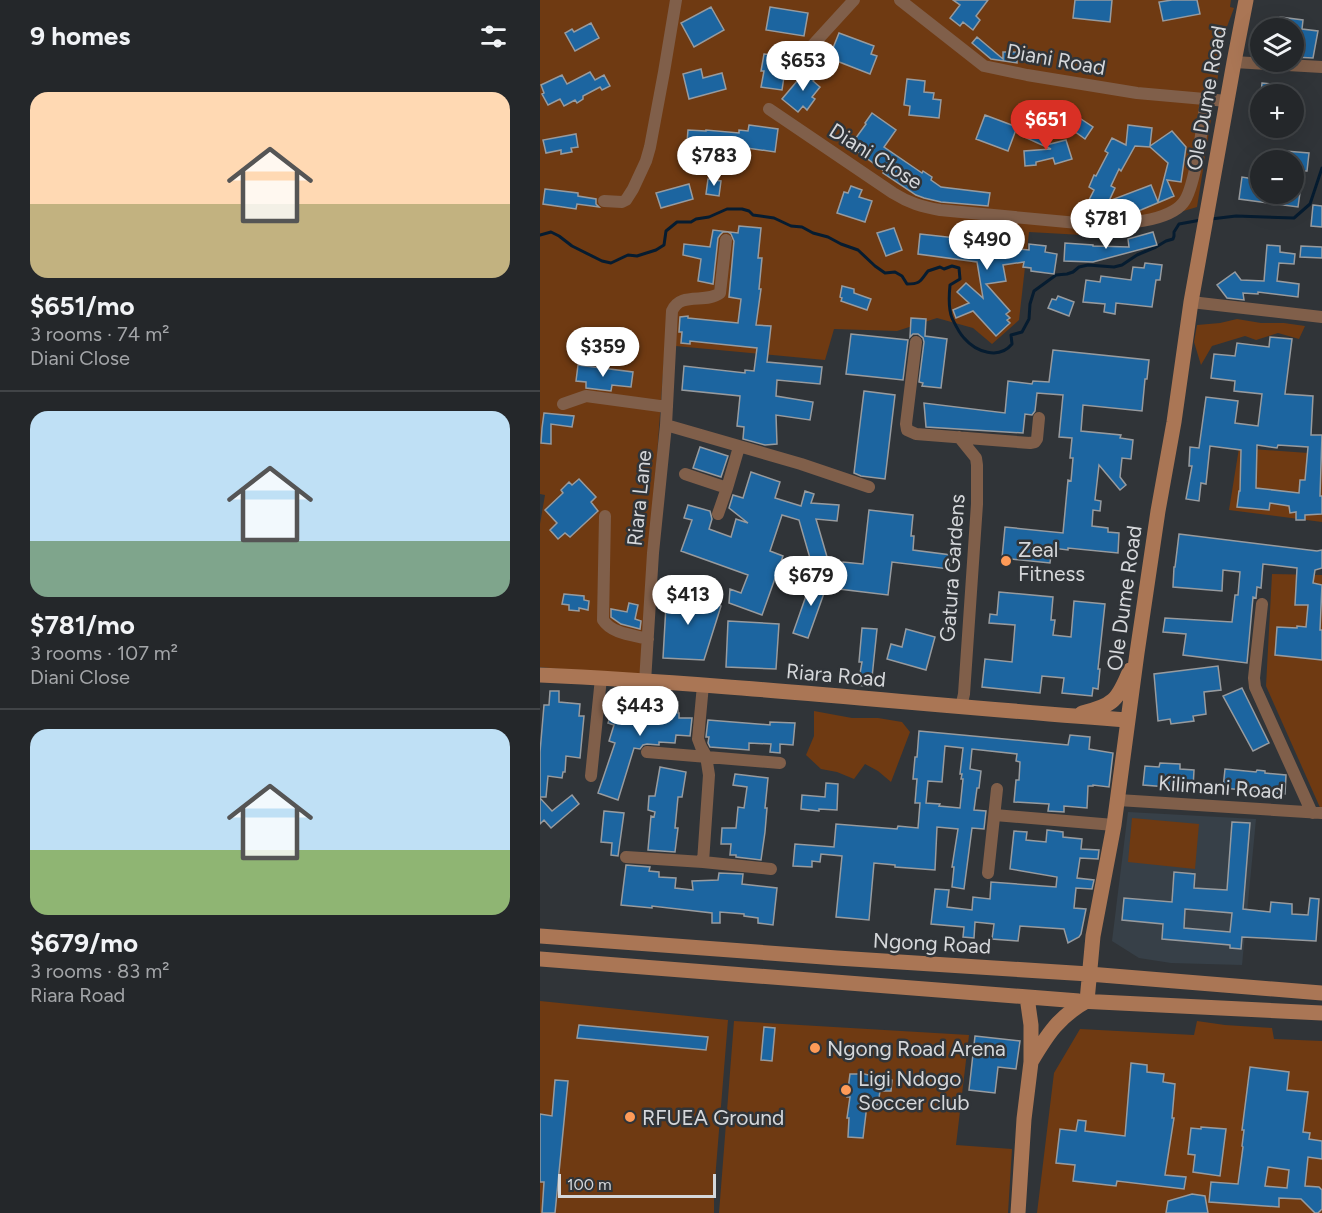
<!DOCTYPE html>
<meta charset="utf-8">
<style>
:root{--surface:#24272a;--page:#303336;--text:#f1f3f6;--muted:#a3a5a8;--line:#414447;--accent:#d93025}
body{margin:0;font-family:Figtree,sans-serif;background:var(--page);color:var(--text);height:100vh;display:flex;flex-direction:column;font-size:22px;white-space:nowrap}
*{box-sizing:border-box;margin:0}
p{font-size:20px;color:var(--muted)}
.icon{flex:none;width:33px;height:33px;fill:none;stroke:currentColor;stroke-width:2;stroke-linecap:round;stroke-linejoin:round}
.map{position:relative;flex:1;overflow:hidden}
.panel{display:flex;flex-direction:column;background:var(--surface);width:540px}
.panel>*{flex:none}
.controls{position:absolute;left:710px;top:18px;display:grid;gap:12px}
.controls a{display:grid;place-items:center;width:54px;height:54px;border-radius:50%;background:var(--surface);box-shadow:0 6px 24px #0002,0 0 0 2px var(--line);font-size:30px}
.scale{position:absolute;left:18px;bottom:15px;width:158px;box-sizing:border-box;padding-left:6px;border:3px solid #d5d7da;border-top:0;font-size:16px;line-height:21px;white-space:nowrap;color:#d5d7da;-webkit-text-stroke:4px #303438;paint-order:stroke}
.price{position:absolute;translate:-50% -51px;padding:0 14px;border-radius:21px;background:#fff;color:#222;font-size:20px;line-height:39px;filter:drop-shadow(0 2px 3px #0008)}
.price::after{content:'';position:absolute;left:50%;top:36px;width:18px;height:14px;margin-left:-9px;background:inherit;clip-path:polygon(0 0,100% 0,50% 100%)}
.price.selected{background:var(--accent);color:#fff}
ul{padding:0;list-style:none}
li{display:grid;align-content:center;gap:12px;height:318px;padding:0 30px}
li+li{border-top:2px solid var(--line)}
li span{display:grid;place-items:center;height:186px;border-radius:18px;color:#555}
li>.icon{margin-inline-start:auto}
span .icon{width:108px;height:108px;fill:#fffc;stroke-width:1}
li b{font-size:26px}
h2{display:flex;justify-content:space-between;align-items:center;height:72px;padding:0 30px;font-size:26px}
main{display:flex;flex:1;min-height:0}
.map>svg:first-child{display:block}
.built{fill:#374048}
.green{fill:#6f3a12}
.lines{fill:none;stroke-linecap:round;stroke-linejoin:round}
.stream{stroke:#061c30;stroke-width:3}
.building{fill:#1c65a0;stroke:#979b9f;stroke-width:1.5;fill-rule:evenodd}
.street{stroke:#805f4a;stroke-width:12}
.secondary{stroke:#aa7655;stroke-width:15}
.poi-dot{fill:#fe9b58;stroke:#303438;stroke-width:2}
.labels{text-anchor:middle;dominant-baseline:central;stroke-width:5;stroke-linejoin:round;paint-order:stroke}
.street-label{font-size:21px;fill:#d5d7da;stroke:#303438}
.poi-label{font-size:21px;fill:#d5d7da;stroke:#303438;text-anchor:start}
</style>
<main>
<section class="panel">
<h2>9 homes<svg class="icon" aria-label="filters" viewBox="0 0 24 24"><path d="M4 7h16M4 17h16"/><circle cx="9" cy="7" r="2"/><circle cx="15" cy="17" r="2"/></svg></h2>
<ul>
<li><span style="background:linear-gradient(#ffd9b3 60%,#c2b280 0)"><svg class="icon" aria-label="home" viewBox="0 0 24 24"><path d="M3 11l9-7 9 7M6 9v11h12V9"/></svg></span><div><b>$651/mo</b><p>3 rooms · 74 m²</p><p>Diani Close</p></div></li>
<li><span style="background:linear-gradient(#bfe0f5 70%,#7fa58c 0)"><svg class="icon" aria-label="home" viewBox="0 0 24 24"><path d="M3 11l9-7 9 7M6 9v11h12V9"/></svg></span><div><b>$781/mo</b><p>3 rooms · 107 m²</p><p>Diani Close</p></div></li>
<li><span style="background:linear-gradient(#bfe0f5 65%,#8fb573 0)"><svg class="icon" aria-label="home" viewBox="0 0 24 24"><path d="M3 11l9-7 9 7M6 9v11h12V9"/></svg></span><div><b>$679/mo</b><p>3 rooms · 83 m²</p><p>Riara Road</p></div></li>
</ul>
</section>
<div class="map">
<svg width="782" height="1213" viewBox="0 0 782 1213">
<rect width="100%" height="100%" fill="#303438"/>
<path class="built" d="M588 812 716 819 702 965 631 963 599 958 572 941Z"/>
<path class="green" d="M0 0H691L690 7 694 8 685 32 657 207 560 236 489 232 479 320 452 344 433 328 397 318 357 331 294 329 285 360 125 345 101 677 0 667V524L5 495 0 494Z
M697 319 721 323H744L765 326 759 339 738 333 716 340 705 336 672 346 661 365 654 342 657 325 680 323Z
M699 448 782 454V522L689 510Z
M732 574 782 575V812L726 686Z
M274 711 312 718H338L362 722 370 732 351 782 338 771 325 764 314 779 297 772 281 769 266 755 274 736Z
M592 818 659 824 655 869 588 862Z
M0 1001 188 1020 174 1192V1213H0Z
M194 1021 429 1035 416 1145 472 1149 468 1213H179Z
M657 1021 685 1025 732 1028 734 1039 782 1041V1213H497L514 1073 540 1029 654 1035Z"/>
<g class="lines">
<path class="stream" d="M671 219 696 216 754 218 770 204 782 168
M0 235 11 232 19 236 32 246 62 261 71 263 88 255 97 256 116 250 124 245 126 231 137 222H151L156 219 169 217 187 209H202L209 211 213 215 234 218 251 226 262 227 273 233 288 237 301 244 318 250 335 266 345 273 355 272 362 276 367 284C381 284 380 281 388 271L400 267 404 269 412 266 419 268 420 279 410 285C409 295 408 308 412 318 415 324 419 333 424 338 436 352 459 360 472 344L471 335 482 332 489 319 490 304 494 291 516 275 527 274 533 272 539 267 548 265 574 267 582 265 597 255 616 247 626 241 633 239 634 236V232L639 224 661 220"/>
</g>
<path class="building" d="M413 0H448L436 16 440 20 433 30 423 22 420 26 410 18 420 5Z
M535 0H572L570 22 533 18Z
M632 0H657L660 14 623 21 619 2Z
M171 7 184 30 154 47 141 23Z
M230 7 268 13 264 36 226 30Z
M740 17 763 20 762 29 778 31 773 58 753 57V28H739Z
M51 23 59 38 35 51 25 33 32 29 34 32Z
M299 33 334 46 331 54 337 56 330 74 289 58Z
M437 37 463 59V52H477V63L451 59 432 43Z
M224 54 247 57 242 90 221 87 224 71H221Z
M268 68 277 76 273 81 280 87 272 97 275 99 267 110 263 106 258 112 242 99Z
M161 69 163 78 182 73 186 89 149 99 143 74Z
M50 72 55 80 64 75 70 86 62 90 60 87 43 96V99L37 103 35 100 24 106 20 99 8 105 2 94 4 93 1 85 22 75 27 84Z
M367 79 385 81 384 92 394 93 393 99 401 100 399 118 369 115 370 106 364 105Z
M722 83 743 85 742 94H721Z
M332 113 356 130 344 147 382 173 383 171 392 177 391 180 401 187 450 193 448 206 401 202 384 198 376 195 343 173 344 171 310 146 326 124 325 123Z
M445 115 477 127 468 151 436 139Z
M538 117 553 127 545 139 530 128Z
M209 125 238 129 235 152 187 145V147L163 144 162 152 153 151V143L147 142 148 130 166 131V130L199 133V130L208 131Z
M588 125 612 128 610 146 632 131 646 147 641 182 627 180 634 196 589 215 563 217 545 208 554 190 549 187 554 175 556 176 568 153 565 151 572 138 586 145ZM595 146 610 147 628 163 618 202 611 185 569 201 575 188 571 186 579 169 581 171Z
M502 130 506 145 526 140 532 159 515 164 513 158 496 162V165L485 166 484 151 511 149 482 136Z
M36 134 38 147 31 148 32 152 21 154V150L6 153 3 140Z
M745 151 769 153 767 171H763L758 207 699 199 702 177 720 180V194H753V160H743Z
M168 179 181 181 179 196 166 194Z
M149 184 153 199 121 208 116 193Z
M311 186 322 190 319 197 332 201 325 222 297 213 304 192 308 193Z
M5 189 38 193V196L56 199V204L59 207 37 204 36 209 3 204Z
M773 205 782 206V227L771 226Z
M199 226 221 228 218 258H222L219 289H221L216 325 231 326 227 362 282 367 280 384 237 380 236 396 273 402 270 420 236 415 237 444 225 445 203 439 204 427 197 426 200 396 142 390 144 366 205 373V370L214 371 217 348 150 341V344L141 343 142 332H139L140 317 148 316V318L198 323 201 299 189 297 194 241 191 234 188 232H183L180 235 178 238 173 284 158 281 161 259 143 255 144 244 170 247 173 230 198 233Z
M354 228 362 250 346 256 337 233Z
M613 232 617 245 553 262 524 261 525 243 553 245V246L589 247 588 239Z
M380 234 425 239V234L441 236 440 241 467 236 469 248 489 250V244L506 246 505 252 517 254 514 274 491 271V268L483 267 484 262 463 265 466 281 446 284 470 311 466 314 470 318 467 320 470 323 456 336 433 311 416 318 413 310 429 303 417 292 426 283 443 298 437 262 378 254Z
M727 245 740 246V252L755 254 754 264 739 263 737 281 759 284 758 297 718 292V294L703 293 704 300 687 298 677 285 695 272 701 280 724 281Z
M761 246 782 247V258L760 257Z
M605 263 622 265 620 280H616L612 307 576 303 575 314 564 312 565 304 543 302 546 280 560 282 561 276 591 280 593 267 604 268Z
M302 286 314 289V293L331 299 327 310 301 301 302 298 300 297Z
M518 296 534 302 529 316 508 308 512 299 516 300Z
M371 318 386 319 385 336 407 339 401 388 382 386 383 383 379 382 384 342 383 338 378 334H373L370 337Z
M311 334 368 340 363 380 306 374Z
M730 337 752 339 745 394 773 396 771 435H782L780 496H782V514L765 515V520H756V512L750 513 749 506 730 503 729 510 697 507 699 491H700L701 450 670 446 666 484 661 483 659 501 646 499 652 466H649L650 447 659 448 666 397 698 401 695 423 718 426 722 394 694 391 695 381 671 378 674 354 695 356 697 343 729 347ZM717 445 737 448 738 445 768 447 765 480H760L759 493 716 488Z
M513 350 609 360 607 379H605L602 411 543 405 541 431 581 435 580 438 593 440 591 459 582 458 580 477 586 485 580 490 559 465 555 500 561 501 560 511 553 510 552 526 568 528V532L579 533 578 553 528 548V550L512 548 510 563 462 558 465 527 523 533 528 480 531 481 533 458H530L532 438 519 437 523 395 497 393 495 411 492 415 485 414 483 433 386 427 384 403 465 413 468 381 492 384 493 381 509 382Z
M38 365 93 372 91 387 72 385 71 391 46 388V382L36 381Z
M324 391 355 395 345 479 321 476 314 473Z
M4 413 34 416 32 427 11 424V444L1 443 2 428Z
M160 447 188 456 181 477 153 468Z
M211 472 240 482 235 498 261 506 265 491 274 494 271 503 299 505 297 521 276 519 290 567 274 572 259 520 242 515 230 551 243 556 222 615 189 603 190 589 201 593 208 575 141 551 152 520 144 518 148 505 170 511 172 519 169 529 191 537 196 519 208 523 189 508 193 495 203 498Z
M39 479 56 497 51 502 58 511 30 537 25 533 18 539 10 530 17 523 5 510 23 493 21 490 29 482 32 485Z
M329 510 373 515 371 536H374L373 550 411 555 409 569 352 562 348 595 299 589 303 562 323 564Z
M639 534 777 551 782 550V568L775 570 773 583 782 585 780 630H782V660L735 655 737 627 757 628V626L766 627 768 605H755L757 568 723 564 721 588 717 587 716 598 713 597 707 663 643 655 646 634 623 632 625 618 692 622 695 595H698L700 572 683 570 682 591 633 587 634 567H635Z
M273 576 288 582 268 638 253 633Z
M127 588 181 606 164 660 123 658Z
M459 592 513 597 511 620H515L513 635 531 637 534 601 565 604 558 669H560L558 689 553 688 552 696 522 693 524 678 502 676 500 693 442 687 445 659 472 662 475 625 449 623 450 614 457 615Z
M24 594 44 596V600L49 601 48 610 39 608V611L29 610V605L22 604Z
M89 603 98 605 95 619 101 621 100 629 81 624 71 617V609L87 612Z
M188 621 239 624 236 669 186 667Z
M322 628 337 629 331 687 318 685 322 662H319Z
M366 629 395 637 386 670 347 659 351 644 362 647Z
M678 666 681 690 664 692 666 714 653 716 654 721 631 724 630 719 618 721 614 674Z
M702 688 729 743 713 751 683 696Z
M10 691H19V702L40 704 39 716H44L40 758 26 756 25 772H23L22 778 8 776 6 797H0V752L4 705H9Z
M96 700 113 702V701L138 702V713H139V718H152L150 736 136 735 135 743 119 742V745L107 744 103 745 100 749 94 748 78 800 58 793 75 743 69 741 74 725 68 723 73 708 94 715Z
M168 720 230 725V722L255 723 253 745 240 744V753L230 752 231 744 209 743V750L170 747 168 743 169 737H166Z
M379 731 528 745 530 735 550 737 549 749 573 753 569 787 553 785V786H548L547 808 524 806V812L508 811 509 804 474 802 476 780H479L480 762 476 761 477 754 432 749 430 769 441 771 439 788H437L434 810 446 811 444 829 432 828 424 889 412 887 414 867H412L418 829 397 827 395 870 355 867V865L334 863 329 920 296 917 302 856 281 854 280 862 272 861V867L253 866 255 844 294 847 296 824 357 829 358 826 378 828 380 803H375L377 779H373L375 757H377ZM405 746 423 748 420 774H422L421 779H423L420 808 399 806 400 804 386 803 388 781 402 782Z
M620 763 640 764V769L654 770 653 789 603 785 605 766 619 767Z
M120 767 146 772 142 797H138L135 828H138L135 852 108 850 111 816 114 817 115 812 108 810 109 796H115Z
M685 769 716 772 717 770 725 771V773L746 775 745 794 683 788Z
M195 774 228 778 225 808H227L225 832 221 860 196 857V855H190L191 844H181L182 828H196L198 807 204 808 207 787 193 785Z
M286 783 298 784 297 810 279 809V811L261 809 262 795 285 797Z
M32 795 39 804 11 828 4 820 0 824V798L12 811Z
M64 811 84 813 78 856 71 855 72 843 61 842Z
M692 822 710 823 703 909 730 912 731 902 752 904V914L768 915 770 898 779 899 776 941 702 937 701 949 690 948V945L622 939 623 924 582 920 584 898 632 902 634 872 655 874 654 888 687 890ZM645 909 692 913 690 932 644 928Z
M507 830 523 832V837L542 839 541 849 559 850 558 859 540 858 537 878 554 880 552 889 536 888 534 908 546 909 541 934 539 937 528 943 524 929 480 926 478 941 452 939 454 924 435 922 434 938 423 937 424 927 391 924 395 889 409 890 407 907 432 910 433 897 450 899 451 882 516 887 517 877 470 869 474 831 487 832 486 840 506 842Z
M86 865 110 867 109 871 119 872V877L136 878 135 888 153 890 152 881 178 880 179 873 203 874 202 884 237 888 233 925 218 923V918L204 916V914L180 912V923H172V913L112 906V908L81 905Z
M39 1025 168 1037 166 1050 37 1038Z
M224 1027 235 1028 232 1061 221 1060Z
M435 1036 480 1041 476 1069 458 1067 455 1093 429 1090Z
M591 1063 607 1065V1072L624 1074 623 1082 635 1084 632 1118H634L625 1175 646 1177 644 1189 577 1181 576 1186 533 1181 535 1165 516 1163 520 1129 536 1131 538 1120 546 1121 545 1131 585 1136Z
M710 1067 749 1072 747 1090 768 1092 763 1132 770 1133 769 1139 782 1141V1159L768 1157 765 1186 779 1187 782 1190V1209L778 1213H775L761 1199 739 1198V1207L669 1202 671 1182 698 1184 703 1147 702 1146 704 1130H702ZM728 1167 749 1170 747 1188 725 1186Z
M310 1074H324L352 1080 351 1091H340L338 1105H325L326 1113 323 1138 308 1137 309 1118H307L310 1097H307Z
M15 1080 28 1081 15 1213H2L4 1182H0V1114L12 1116Z
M661 1127 686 1129 680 1176 653 1172 655 1155 648 1154 651 1128 661 1129Z
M652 1194 665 1196 668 1213H626L628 1201Z"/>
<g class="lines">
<path class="street" d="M360 0 444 66 487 75 597 93 687 101
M270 48 314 0
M694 62 782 67
M229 109 353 193C369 203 382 207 400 210L559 225C581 224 628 222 643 203 656 188 663 120 666 99
M64 201 82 202 86 200 93 189 106 161 110 147 124 72 136 0
M651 302 782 317
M376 342 366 424 367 430 376 434 490 443 495 442 497 439 499 418
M23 404 46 396 127 407
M126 425 261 464 329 487
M419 437 436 458 437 465V504L424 694 421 707
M145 474 187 488
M178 514 187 488 199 447
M65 516 63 620C72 634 93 635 108 639
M722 604 714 678 715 687 772 813
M105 682 113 553 126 425 132 311C140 291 166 304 180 293L186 240
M107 752 240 763
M51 776 61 678
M578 800 782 813
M455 815 574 825
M86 857 163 862 231 869
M163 862 169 775 166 756 161 747 158 739 163 685
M448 873 457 789"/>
<path class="secondary" d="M0 675C196 684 392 706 588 720
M542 713C573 706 578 700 590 670
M0 936 297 958 549 974 782 993
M0 959 539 1001 782 1013
M491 1062C507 1035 519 1016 547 1001L553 936 574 825 597 653 618 511 634 422 651 302 694 62 706 0
M478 1213 484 1119 491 1062V1025L487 997"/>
</g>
<g class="poi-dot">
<circle cx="466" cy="561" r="6"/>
<circle cx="275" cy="1048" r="6"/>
<circle cx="306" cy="1090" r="6"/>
<circle cx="90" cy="1117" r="6"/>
</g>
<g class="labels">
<g class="street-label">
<text transform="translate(516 59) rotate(10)">Diani Road</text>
<text transform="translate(666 98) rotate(-80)">Ole Dume Road</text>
<text transform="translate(336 156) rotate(32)">Diani Close</text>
<text transform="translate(99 498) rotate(-84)">Riara Lane</text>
<text transform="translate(412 568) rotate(-86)">Gatura Gardens</text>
<text transform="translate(584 598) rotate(-82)">Ole Dume Road</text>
<text transform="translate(296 675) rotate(5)">Riara Road</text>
<text transform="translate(681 787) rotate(4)">Kilimani Road</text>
<text transform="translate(392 943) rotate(3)">Ngong Road</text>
</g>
<g class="poi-label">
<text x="478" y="549">Zeal<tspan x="478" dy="24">Fitness</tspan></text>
<text x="287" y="1048">Ngong Road Arena</text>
<text x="318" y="1078">Ligi Ndogo<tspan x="318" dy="24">Soccer club</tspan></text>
<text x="102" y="1117">RFUEA Ground</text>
</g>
</g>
</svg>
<div class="controls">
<a><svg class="icon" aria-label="layers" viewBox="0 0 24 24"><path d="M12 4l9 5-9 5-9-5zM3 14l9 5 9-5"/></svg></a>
<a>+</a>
<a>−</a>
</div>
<div class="scale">100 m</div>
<b class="price" style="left:263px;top:92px">$653</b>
<b class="price selected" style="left:506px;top:151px">$651</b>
<b class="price" style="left:174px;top:187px">$783</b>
<b class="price" style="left:566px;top:250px">$781</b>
<b class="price" style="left:447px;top:271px">$490</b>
<b class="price" style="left:63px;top:378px">$359</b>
<b class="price" style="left:271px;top:607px">$679</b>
<b class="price" style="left:148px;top:626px">$413</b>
<b class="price" style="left:100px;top:737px">$443</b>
</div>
</main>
